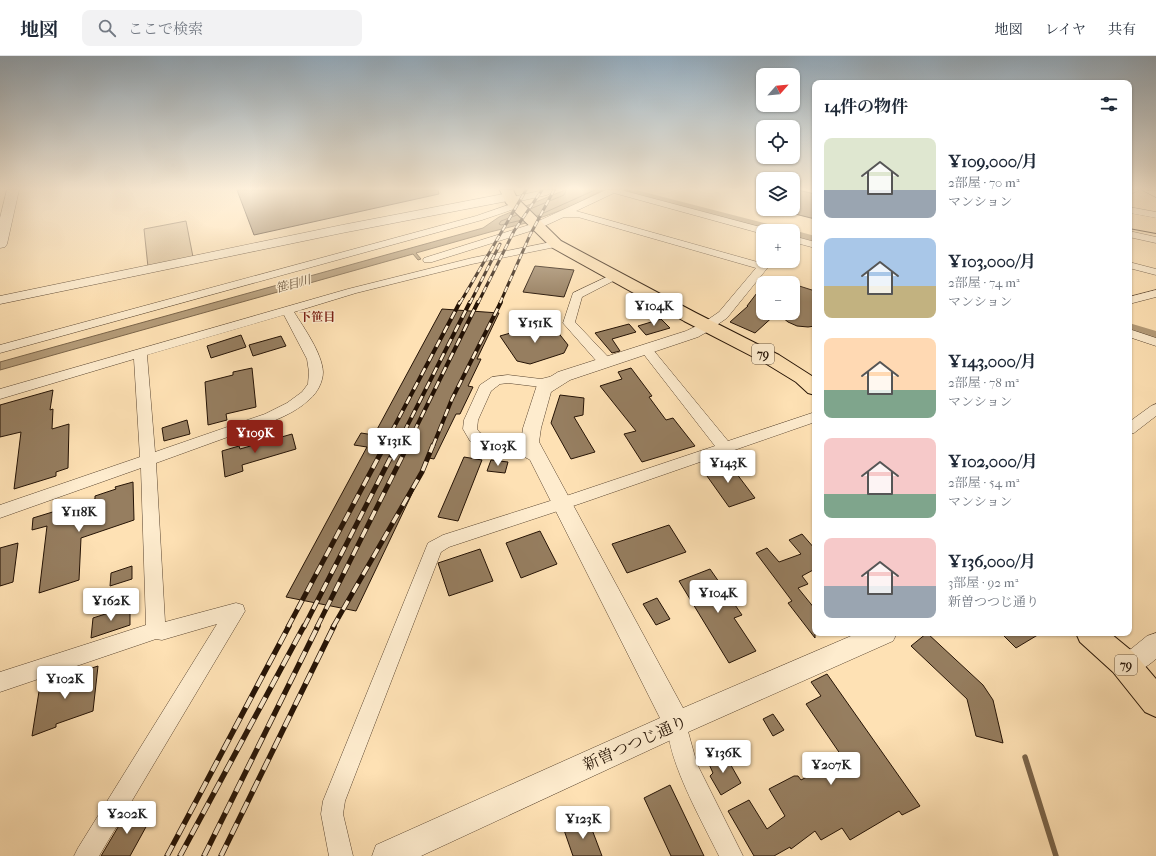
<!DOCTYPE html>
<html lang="ja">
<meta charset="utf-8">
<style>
:root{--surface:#fff;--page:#f2f2f3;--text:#1f2937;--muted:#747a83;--line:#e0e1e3;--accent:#8f2418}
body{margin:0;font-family:"IM FELL French Canon","Noto Serif JP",serif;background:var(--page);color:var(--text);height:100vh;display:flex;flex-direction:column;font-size:15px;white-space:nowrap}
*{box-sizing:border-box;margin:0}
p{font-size:13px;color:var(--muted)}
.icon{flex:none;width:22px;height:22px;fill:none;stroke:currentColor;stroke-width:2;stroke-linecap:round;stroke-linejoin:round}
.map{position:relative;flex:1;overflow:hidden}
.panel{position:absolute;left:812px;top:24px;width:320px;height:556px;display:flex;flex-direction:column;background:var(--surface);border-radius:8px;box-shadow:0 1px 3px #0004}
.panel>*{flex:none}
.needle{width:26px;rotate:63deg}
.fabs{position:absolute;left:756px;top:12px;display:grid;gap:8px}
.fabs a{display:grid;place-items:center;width:44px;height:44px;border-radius:8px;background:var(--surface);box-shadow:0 1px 3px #0004;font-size:20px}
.price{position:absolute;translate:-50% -34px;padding:0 9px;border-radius:4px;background:#fff;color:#222;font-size:13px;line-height:26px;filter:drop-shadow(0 1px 2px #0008)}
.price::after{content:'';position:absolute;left:50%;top:24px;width:12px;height:9px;margin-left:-6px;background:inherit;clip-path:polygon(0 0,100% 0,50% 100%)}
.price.active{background:var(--accent);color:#fff}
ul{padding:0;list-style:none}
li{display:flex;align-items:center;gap:12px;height:100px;padding:0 12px}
li span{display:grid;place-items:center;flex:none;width:112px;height:80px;border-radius:8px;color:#555}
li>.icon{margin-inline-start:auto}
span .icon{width:48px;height:48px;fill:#fffc;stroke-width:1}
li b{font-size:17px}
h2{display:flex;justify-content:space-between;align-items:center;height:48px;padding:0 12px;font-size:17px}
header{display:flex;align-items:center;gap:24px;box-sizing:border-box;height:56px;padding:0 20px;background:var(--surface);border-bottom:1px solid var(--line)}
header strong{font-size:19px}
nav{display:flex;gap:22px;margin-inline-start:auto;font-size:14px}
.search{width:280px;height:36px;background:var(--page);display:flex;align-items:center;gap:10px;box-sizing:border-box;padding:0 14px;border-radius:8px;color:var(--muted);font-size:15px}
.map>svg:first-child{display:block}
.green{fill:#d9be96;stroke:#7f684e}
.water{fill:#b49b78;stroke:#7b654a}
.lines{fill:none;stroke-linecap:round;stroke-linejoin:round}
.shore{stroke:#6c573e;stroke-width:1}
.stream-far1{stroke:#7b654a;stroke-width:3}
.stream{stroke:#7b654a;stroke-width:5.5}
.river{fill:#b49b78;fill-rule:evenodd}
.building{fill:#967e60;stroke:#251305}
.minor-casing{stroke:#5b4631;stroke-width:1}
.tertiary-casing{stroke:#5b4631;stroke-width:1}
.primary-casing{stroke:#251305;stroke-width:2}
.trunk-casing{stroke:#251305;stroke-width:2}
.motorway-casing{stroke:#251305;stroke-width:2}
.minor{fill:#feecce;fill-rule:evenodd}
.tertiary{fill:#feecce;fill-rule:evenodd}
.primary{fill:#fee1b4;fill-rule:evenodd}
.trunk{fill:#fee1b4;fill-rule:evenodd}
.motorway{fill:#fee1b4;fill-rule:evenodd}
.rail-far3-casing{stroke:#251305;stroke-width:3}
.rail-far2-casing{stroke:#251305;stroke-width:4}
.rail-far1-casing{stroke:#251305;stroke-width:5}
.rail-casing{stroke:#251305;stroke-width:5.5}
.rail-far3{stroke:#feecce;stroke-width:2;stroke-dasharray:6;stroke-linecap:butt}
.rail-far2{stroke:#feecce;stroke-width:2.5;stroke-dasharray:8;stroke-linecap:butt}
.rail-far1{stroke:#feecce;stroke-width:3.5;stroke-dasharray:10;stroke-linecap:butt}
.rail{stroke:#feecce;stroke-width:4;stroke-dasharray:12;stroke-linecap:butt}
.labels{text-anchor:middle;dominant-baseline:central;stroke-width:3;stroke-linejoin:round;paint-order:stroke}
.far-water-label{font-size:12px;font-style:italic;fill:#655039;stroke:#feecce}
.far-neighbourhood-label{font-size:12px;font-weight:bold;fill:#7a1f14;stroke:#feecce}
.shield{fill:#feecce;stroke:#665441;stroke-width:1}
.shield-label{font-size:12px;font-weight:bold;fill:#251305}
.near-street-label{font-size:16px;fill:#251305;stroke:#feecce}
</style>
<header>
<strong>地図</strong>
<div class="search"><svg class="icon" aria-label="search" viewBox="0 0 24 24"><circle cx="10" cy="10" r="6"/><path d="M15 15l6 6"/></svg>ここで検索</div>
<nav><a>地図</a><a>レイヤ</a><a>共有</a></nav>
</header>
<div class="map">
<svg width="1156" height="800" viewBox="0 0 1156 800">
<rect width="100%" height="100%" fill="#fee1b4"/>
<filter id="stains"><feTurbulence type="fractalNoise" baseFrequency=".005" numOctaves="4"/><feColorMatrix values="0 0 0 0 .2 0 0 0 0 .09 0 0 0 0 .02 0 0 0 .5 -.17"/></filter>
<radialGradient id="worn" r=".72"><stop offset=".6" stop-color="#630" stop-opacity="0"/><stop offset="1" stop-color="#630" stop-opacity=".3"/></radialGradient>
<path class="green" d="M186 165 193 201 148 211 144 173Z"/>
<path class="water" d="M565 134H603L570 151 526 167 490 176 416 197 421 203 418 204 413 198 0 314V306L483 172 499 161Z"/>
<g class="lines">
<path class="shore" d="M530 153 564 139 566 134
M517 159 501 165 499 168 501 169 522 164
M537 160 595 134"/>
<path class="stream-far1" d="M625 134 636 138"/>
<path class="stream" d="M1025 701 1056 800"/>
<path class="river" d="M636 134 783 172 785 175H763V176L631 141 629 138 631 135Z
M793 174 815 180V190L793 184V175H789Z
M1129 267 1156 275V288L1129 279Z"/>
</g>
<path class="building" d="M237 134H438L439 138 254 179Z
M798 134 815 138V163L779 154 793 153V139Z
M535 210 574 214 564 241 523 236Z
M793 228 815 235V270L808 271 797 270 788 266 777 257 755 277 730 266 748 250H747L763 229V257H793Z
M442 253 499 257 477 303H481L468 330 473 331 460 358H456L434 403 429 402 356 555 286 541 367 391 354 389 361 377 374 379Z
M661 263 670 272 646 279 638 270Z
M542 268 553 270 568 289 564 297 530 308 517 305 500 280Z
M629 268 636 276 612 283 620 295 612 297 595 277Z
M241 279 246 291 211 302 207 290Z
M281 280 286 290 253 300 249 289Z
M252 312 256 351 226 358 227 364 208 369 205 326 233 319V316Z
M631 312 652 340 649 341 666 364 673 362 695 390 642 406 624 378 636 375 600 330 622 323 618 316Z
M53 334 50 354 53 353 52 373 69 368 68 412 56 416V420L14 433 21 376 0 381V349Z
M560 339 584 342 583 359 574 361 595 396 571 403 551 367Z
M187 364 190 378 164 385 162 372Z
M292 378 296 393 242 409 243 415 225 421 222 395 239 390 240 393Z
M464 401 482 404 458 465 438 461Z
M491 404 508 406 505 417 487 415Z
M727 405 755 442 729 451 702 413Z
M133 426 134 464 81 482 79 524 39 537 47 470 32 474 33 462 95 443V440L116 433 115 431Z
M669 469 686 496 627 517 612 488Z
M540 475 557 508 521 522 506 487Z
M802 478 815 493V513L802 520 808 528 798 532 815 553V582L788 547 792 545 756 497 767 492 779 506 801 498 789 484Z
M18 487 13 526 0 530V492Z
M480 493 493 525 449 540 438 507Z
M132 510V523L110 530 111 517Z
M710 513 742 559 734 562 756 595 729 607 679 525Z
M657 542 670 563 656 569 643 548Z
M130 550V569L91 582 93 562Z
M927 577 983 629 993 644 1003 687 976 680 967 643 911 590Z
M1001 577H1041L1016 592Z
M98 610 93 655 56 668V671L32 680 40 629Z
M827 618 920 750 902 759 899 755 850 784 842 772 821 784 815 775 791 793 790 791 774 800H754L728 755 749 744 767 773 785 760 769 733 794 720H798L801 724 843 702 806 648 821 640 811 626Z
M773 658 784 674 773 680 763 663Z
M724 697 741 727 721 739 710 720 713 717 708 706Z
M670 729 704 800H671L644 742Z
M127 756 152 760 130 800H101Z
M588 763 602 800H573L564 774Z"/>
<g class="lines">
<defs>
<path id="minor" d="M544 134H556L547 139 511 147 506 144 508 142Z
M606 134H621L768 173 769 175H763V178L614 137 576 155 761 207 763 204 773 205 727 262 711 273H703L701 270 703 267 719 256 756 212 578 161H564L540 172 432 206H424L423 204 424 202 532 168Z
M1129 134H1139L1133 137 1130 136Z
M1142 134 1156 135V141Z
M517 146 522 149 520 151 482 164 0 297V289L476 160Z
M1129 151 1156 156V162L1129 157Z
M1129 175 1156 181V187L1129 181Z
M793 180 815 186V192L793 186Z
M556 185 560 186 561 188 560 190 472 208 356 237 294 256C304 272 322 297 323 316 323 326 317 337 310 343 290 362 261 369 236 378 209 388 183 397 156 407L165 566 236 547 243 549 245 555 99 800H74L78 792 217 568 162 584 156 583 0 636V616L146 569 141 412 0 462V449L140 401 134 303 0 343V333L348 233 472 202ZM284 259 307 303 309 316 308 328 302 336 287 347 265 358 155 396 147 299Z
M1129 206 1156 213V219L1129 212Z
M615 217 619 218 621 220 619 222 582 241 575 266 610 303 611 306 610 309H600L563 267 573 237Z
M1156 234V241L1129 248V241Z
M1129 273 1156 282V290L1129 281Z
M646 289 650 290 728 385 815 356V366L582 447 449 491 441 496 345 745 343 758 353 800H329L321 758 323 745 428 487 443 479 572 438 715 390 642 296 640 293 642 290Z
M508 319 541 323 557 319 562 320 564 323 562 326 541 331 508 327 500 328 491 335 478 364 477 373 480 377C497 383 537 386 546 402L543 406 538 408 517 397 489 391 470 385 463 373 464 364 480 329 492 321Z
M1156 348V360L1134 377 1129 378V366L1151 350Z
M677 658 684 661 697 708 743 800H719C705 771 658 689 670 661Z"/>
<path id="tertiary" d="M7 134H19L7 188 5 191 0 192V162Z
M509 137 513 138 515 141 513 144 342 177 0 248V240L342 169Z
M707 265 712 267 715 270 712 273 698 281 570 324 551 336 541 372 539 386 683 652 858 577H897L893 585 686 677 421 800H372L376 789 660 662 521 386 523 372 537 329 558 316 686 275Z
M1156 577V603C1143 614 1132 621 1114 614L1111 606 1114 598 1131 593 1147 580Z"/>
<path id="primary" d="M500 134H513L517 142 561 185 696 257 779 299 815 322V339L808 337 796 326 765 307 684 265 551 191 506 147Z
M1076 577H1110L1133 596 1156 623V661L1145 656 1113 616 1080 586Z"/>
<path id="trunk" d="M1129 157 1156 162V170L1129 165Z"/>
<path id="motorway" d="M1129 164 1156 169V177L1129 172Z"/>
</defs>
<use href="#minor" class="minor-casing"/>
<use href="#tertiary" class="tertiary-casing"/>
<use href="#primary" class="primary-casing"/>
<use href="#trunk" class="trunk-casing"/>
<use href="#motorway" class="motorway-casing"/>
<use href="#minor" class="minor"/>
<use href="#tertiary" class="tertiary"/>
<use href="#primary" class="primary"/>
<use href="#trunk" class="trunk"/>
<use href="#motorway" class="motorway"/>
<defs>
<path id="rail-far3" d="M460 247 526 134
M470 247 500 188
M478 247 514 175 542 134
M500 247 530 179 554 134"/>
<path id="rail-far2" d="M384 390 460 246
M397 390 470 246
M407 390 478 246
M433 390 452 343 501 246"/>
<path id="rail-far1" d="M288 571 385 389
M304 571 397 389
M317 571 408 389
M333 571 422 416 433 389"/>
<path id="rail" d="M167 800 289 570
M180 800 304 570
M204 800 318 570
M221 800 334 570"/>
</defs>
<use href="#rail-far3" class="rail-far3-casing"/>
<use href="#rail-far2" class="rail-far2-casing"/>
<use href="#rail-far1" class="rail-far1-casing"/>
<use href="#rail" class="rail-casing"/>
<use href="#rail-far3" class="rail-far3"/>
<use href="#rail-far2" class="rail-far2"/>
<use href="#rail-far1" class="rail-far1"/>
<use href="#rail" class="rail"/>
</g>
<linearGradient id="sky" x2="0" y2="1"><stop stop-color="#93aabb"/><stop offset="0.54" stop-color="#fff2dd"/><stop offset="1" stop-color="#fff2dd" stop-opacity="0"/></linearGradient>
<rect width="1156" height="246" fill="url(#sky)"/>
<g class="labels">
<g class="far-water-label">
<text transform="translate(293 228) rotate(-15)">笹目川</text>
</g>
<g class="far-neighbourhood-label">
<text x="317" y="261">下笹目</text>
</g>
<g class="shield">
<rect x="752" y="288" width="22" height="20" rx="3"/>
<rect x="1115" y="599" width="22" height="20" rx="3"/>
</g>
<g class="shield-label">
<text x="763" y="298">79</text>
<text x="1126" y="609">79</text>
</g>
<g class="near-street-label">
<text transform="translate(635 687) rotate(-24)">新曽つつじ通り</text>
</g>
</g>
<rect width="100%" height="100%" filter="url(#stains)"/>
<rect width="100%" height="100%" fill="url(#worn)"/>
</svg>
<div class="fabs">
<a><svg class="needle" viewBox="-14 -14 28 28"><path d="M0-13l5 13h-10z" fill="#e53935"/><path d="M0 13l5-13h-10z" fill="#747a83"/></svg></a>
<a><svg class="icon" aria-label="locate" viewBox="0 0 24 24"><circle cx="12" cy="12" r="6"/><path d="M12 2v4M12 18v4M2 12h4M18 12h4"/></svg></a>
<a><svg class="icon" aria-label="layers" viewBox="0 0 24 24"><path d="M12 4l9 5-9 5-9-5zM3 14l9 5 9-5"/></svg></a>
<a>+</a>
<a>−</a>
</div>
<b class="price" style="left:654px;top:271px">¥104K</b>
<b class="price" style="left:535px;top:288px">¥151K</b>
<b class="price active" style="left:255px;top:398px">¥109K</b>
<b class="price" style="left:394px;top:406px">¥131K</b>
<b class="price" style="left:498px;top:411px">¥103K</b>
<b class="price" style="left:728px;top:428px">¥143K</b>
<b class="price" style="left:79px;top:477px">¥118K</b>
<b class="price" style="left:718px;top:558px">¥104K</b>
<b class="price" style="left:111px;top:566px">¥162K</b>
<b class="price" style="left:65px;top:644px">¥102K</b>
<b class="price" style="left:723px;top:718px">¥136K</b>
<b class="price" style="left:831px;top:730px">¥207K</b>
<b class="price" style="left:127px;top:779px">¥202K</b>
<b class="price" style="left:583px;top:784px">¥123K</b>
<section class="panel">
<h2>14件の物件<svg class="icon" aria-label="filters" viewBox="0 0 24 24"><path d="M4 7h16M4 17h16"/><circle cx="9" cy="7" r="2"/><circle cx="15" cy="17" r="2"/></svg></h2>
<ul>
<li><span style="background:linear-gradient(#dfe7d0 65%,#9aa5b1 0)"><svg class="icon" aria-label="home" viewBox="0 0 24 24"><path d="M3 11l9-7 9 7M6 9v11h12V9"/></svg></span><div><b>¥109,000/月</b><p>2部屋 · 70 m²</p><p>マンション</p></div></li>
<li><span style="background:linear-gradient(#a9c7e8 60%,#c2b280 0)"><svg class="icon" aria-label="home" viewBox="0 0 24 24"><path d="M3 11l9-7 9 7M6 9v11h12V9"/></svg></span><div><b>¥103,000/月</b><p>2部屋 · 74 m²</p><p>マンション</p></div></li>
<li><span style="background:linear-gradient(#ffd9b3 65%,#7fa58c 0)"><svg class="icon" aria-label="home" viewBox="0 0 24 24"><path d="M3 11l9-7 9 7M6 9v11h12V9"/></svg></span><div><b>¥143,000/月</b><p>2部屋 · 78 m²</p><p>マンション</p></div></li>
<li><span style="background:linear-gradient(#f6c9c9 70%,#7fa58c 0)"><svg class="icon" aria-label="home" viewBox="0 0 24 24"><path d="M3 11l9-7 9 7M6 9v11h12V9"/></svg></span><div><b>¥102,000/月</b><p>2部屋 · 54 m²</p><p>マンション</p></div></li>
<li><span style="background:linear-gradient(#f6c9c9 60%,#9aa5b1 0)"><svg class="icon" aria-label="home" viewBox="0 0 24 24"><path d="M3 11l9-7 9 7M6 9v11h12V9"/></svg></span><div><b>¥136,000/月</b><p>3部屋 · 92 m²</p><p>新曽つつじ通り</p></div></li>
</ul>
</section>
</div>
